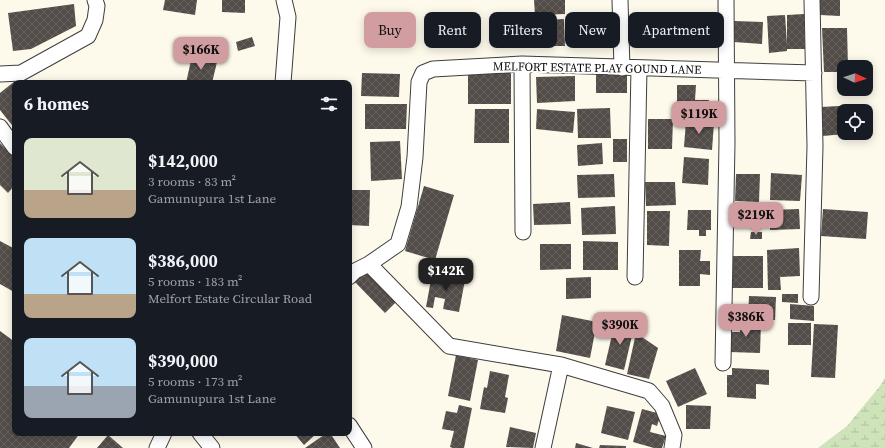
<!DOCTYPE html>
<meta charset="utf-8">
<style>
:root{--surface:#171b24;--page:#242831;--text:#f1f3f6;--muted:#9ea1a6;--accent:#d29da0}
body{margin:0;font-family:"Source Serif 4",serif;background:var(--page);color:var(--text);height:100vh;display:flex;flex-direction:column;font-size:15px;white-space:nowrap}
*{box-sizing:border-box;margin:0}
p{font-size:13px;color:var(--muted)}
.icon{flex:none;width:22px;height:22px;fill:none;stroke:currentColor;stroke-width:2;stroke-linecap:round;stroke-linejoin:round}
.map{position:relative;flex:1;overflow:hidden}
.side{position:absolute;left:12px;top:80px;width:340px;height:356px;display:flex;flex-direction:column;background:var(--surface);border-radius:8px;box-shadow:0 2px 10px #0003}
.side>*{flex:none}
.hud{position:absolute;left:364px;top:12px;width:380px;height:36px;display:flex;gap:8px}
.needle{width:26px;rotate:94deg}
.controls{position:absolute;left:837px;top:60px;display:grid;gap:8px}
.controls a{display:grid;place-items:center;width:36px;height:36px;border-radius:8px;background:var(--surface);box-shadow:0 2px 10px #0003;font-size:20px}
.price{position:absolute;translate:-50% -34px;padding:0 9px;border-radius:8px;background:var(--accent);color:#111;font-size:13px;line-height:26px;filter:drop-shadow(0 1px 2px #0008)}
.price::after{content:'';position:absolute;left:50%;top:24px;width:12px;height:9px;margin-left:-6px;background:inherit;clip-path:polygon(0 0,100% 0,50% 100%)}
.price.current{background:#222;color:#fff}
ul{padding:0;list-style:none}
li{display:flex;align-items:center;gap:12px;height:100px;padding:0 12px}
li span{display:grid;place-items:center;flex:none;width:112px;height:80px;border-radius:8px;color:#555}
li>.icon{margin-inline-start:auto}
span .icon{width:48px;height:48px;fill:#fffc;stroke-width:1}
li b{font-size:17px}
h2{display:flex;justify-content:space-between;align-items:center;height:48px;padding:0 12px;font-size:17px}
.tag{padding:0 14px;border-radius:8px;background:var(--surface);box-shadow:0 2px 10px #0003;font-size:14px;line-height:36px}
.tag.current{background:var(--accent);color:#111}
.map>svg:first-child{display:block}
.wetland{fill:url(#wetland-marsh)}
.building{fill:url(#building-cross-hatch)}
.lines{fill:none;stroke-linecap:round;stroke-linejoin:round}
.minor-casing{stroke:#3e3e3e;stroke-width:17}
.minor{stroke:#fff;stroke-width:15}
.labels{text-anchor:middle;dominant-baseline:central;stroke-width:4;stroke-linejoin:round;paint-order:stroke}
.street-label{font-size:12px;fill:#0b0b0b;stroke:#fff}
</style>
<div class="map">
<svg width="885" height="448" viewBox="0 0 885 448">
<defs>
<pattern id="wetland-marsh" width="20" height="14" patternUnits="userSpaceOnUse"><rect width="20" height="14" fill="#cfe3ba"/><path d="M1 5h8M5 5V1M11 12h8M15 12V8" fill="none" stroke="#b0c19f"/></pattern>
<pattern id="building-cross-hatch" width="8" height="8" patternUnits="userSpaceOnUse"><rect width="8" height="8" fill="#534d49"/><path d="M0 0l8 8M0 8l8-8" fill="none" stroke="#67625f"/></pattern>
</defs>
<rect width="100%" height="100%" fill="#fdfaec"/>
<path class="wetland" d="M885 378V448H818L847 426 880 386Z"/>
<path class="building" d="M165 0H197L195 15 163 10Z
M222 0H245V13L222 12Z
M534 0H565V14L535 15Z
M820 0H840V16L820 15Z
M74 4 76 26 31 49 13 51 8 13Z
M804 14 805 49H787V51L769 53 767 16 785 15 787 44V15Z
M677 16H703L702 44 676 43Z
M564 19 565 46H548L547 20Z
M569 19H598V41H569Z
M705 20H716L715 39H704Z
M734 21 763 22 762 44 734 42Z
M523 23H540L539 37 522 36Z
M822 28H847L848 67H844V72H824Z
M252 37 255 46 238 51 236 42Z
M192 56 217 62 212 83H186Z
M596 70H627V93H596Z
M468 71H511V104H468Z
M362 73 400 74 399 97 361 96Z
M575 76V101L537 103 536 77Z
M15 81 16 83H15V129L0 110V93Z
M677 85H696L695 100H709L708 113H677Z
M365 104H407L406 129H365Z
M857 105V111H844V134L823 136 821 107Z
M610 108 611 138H578L577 109Z
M475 109H509V143H474Z
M537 109 575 112 573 133 536 129Z
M648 119H673L672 149H648Z
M686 121 714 123 712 150 684 147Z
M613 139H627V162H613Z
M400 141 402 179 371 181 370 142Z
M0 143 15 158V185L8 193 0 185Z
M602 143 603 164 578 166 577 145Z
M684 157 709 159 708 185 682 183Z
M771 173 802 175 800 201 770 200Z
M614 174 615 197 578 198 577 175Z
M736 174H760L759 202 735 201Z
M645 182H675L676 205 646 206Z
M424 186 454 195 435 260 405 251Z
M349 190H370L369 226 349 225Z
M570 202 571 224 534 225 533 204Z
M615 206 616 234 582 235 581 208Z
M799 209 800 229 770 230V210Z
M823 209 868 212 866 239 821 236Z
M688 210H711V230H706V236H699V230H687Z
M647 211H670L669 246 647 245Z
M751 232H762V239H750Z
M0 241 15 249 14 292 0 284Z
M583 241 618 242V270H583Z
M540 244H571V269L540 270Z
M799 248 800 276 780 277 781 290H768L767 250Z
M679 250H701L700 261H710V275L700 274V286H679Z
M729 256H763V288H729Z
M366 269 397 301 385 313 354 281Z
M432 274 465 280 459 312 443 309 445 299 435 297 433 308 426 307Z
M591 277V298L566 299V278Z
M782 294H798V303L782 302Z
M749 296 776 297 775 320H748Z
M790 304 814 306V321L790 319Z
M562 315 597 322 590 358 556 351Z
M741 321 761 322 760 353 729 352V332H740Z
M615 322 634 327 624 370 605 365Z
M788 323H811V345H788Z
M814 324 838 325 835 378 811 377Z
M0 331 15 342V433H80L69 448H0Z
M636 333 658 348 649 379 627 374Z
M456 355 478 360 470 401 448 396Z
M695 368 707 394 678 407 666 381Z
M732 368 769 370V385L756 384V399L727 397V375H732Z
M490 371 509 375 505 397 508 398 505 413 480 409 484 387 487 388Z
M459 405 472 408 464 448H453L450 447 454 431 442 429 446 411 457 413Z
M686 405 711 406 710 429H686Z
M607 406 635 412 628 440 601 433Z
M642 409 661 414 657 426 652 424 650 432 666 436 662 448H654L633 442Z
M510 427 536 433 533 448 506 447Z
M294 433H317L304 445Z
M327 433H330L340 448H305Z
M108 435 123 448H97Z
M576 443 593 448H575Z
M600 445 626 446V448H599Z"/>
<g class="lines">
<defs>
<path id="minor" d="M620 0 622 68
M522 64 523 232
M0 74 21 73 88 36 95 20 97 6 95 0
M283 83 288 17 284 0
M0 127 15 148
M369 264 449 346 561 365 649 391 662 406 674 435 672 448
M349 277 355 271 369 264 398 244 409 207 415 157 419 82 423 73 433 69 522 64 814 73
M635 277 639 68
M811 297 815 146 812 0
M723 363 727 142 726 0
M349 425 364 448
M200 433 212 448
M157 448 164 433
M543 448 561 365"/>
</defs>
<use href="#minor" class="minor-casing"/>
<use href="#minor" class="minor"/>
</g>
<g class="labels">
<g class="street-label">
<text transform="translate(597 68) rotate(1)">MELFORT ESTATE PLAY GOUND LANE</text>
</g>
</g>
</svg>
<div class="controls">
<a><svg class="needle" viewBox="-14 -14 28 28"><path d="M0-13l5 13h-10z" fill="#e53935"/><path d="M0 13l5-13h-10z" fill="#9ea1a6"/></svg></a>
<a><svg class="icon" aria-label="locate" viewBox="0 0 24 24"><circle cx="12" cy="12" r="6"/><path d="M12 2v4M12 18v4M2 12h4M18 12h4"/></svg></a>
</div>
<b class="price" style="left:201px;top:71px">$166K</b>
<b class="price" style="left:699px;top:135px">$119K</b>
<b class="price" style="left:756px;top:236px">$219K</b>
<b class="price current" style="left:446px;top:292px">$142K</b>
<b class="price" style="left:746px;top:338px">$386K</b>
<b class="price" style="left:620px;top:346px">$390K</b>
<div class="hud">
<a class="tag current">Buy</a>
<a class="tag">Rent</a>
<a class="tag">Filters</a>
<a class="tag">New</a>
<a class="tag">Apartment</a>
</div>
<section class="side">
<h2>6 homes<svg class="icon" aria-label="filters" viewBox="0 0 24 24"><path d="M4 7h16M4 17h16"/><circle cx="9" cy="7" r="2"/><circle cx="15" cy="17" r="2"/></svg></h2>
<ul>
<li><span style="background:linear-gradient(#dfe7d0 65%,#b9a48a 0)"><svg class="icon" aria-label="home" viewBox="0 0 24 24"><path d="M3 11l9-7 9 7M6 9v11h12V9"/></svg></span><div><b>$142,000</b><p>3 rooms · 83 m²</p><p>Gamunupura 1st Lane</p></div></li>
<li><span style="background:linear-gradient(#bfe0f5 70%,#b9a48a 0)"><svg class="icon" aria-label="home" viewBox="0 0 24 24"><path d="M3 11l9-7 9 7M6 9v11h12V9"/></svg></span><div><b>$386,000</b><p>5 rooms · 183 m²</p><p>Melfort Estate Circular Road</p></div></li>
<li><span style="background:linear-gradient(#bfe0f5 60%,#9aa5b1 0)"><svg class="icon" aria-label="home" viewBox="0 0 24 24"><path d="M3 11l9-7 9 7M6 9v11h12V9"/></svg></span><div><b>$390,000</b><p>5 rooms · 173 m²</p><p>Gamunupura 1st Lane</p></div></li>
</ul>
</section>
</div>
